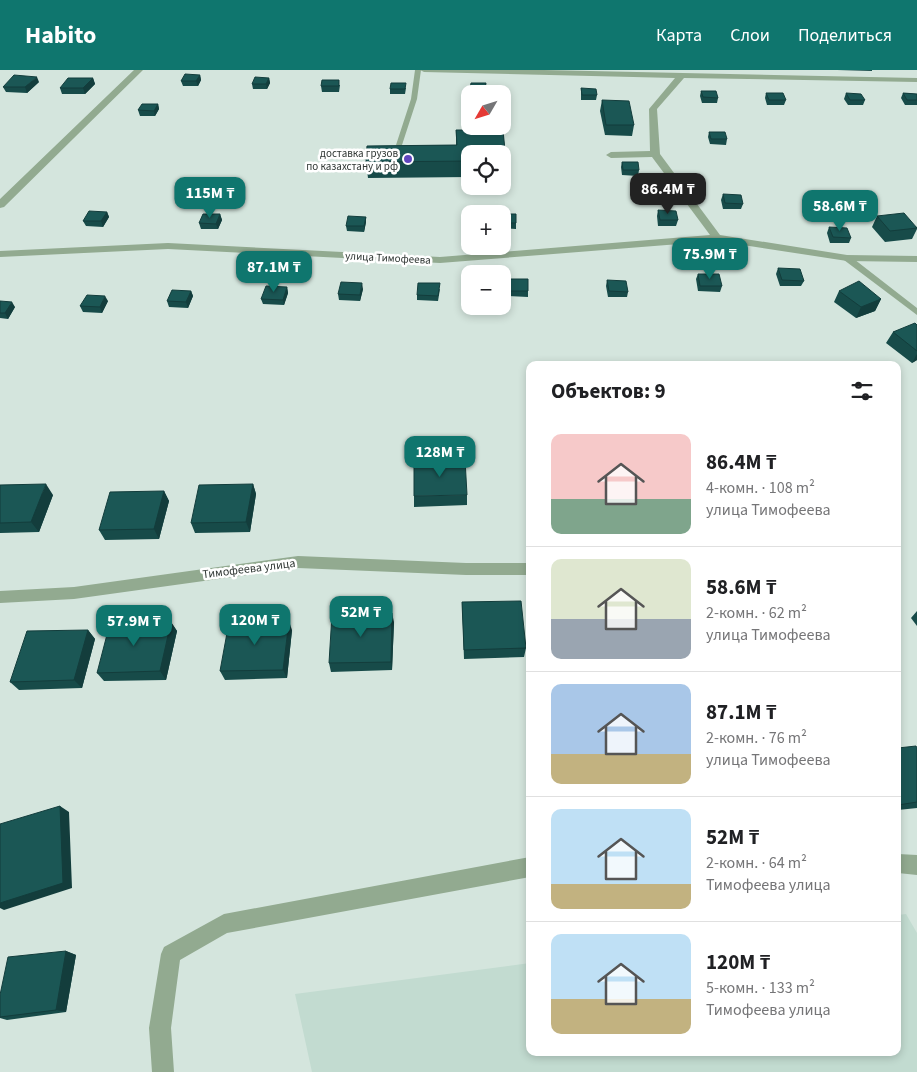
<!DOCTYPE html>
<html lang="ru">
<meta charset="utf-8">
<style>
:root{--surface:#fff;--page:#f6f6f6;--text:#202124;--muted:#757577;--line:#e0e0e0;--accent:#0f766e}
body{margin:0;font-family:"Source Sans 3",sans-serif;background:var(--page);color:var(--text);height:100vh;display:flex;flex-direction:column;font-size:19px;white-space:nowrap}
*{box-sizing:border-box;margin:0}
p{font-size:16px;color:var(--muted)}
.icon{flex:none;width:28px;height:28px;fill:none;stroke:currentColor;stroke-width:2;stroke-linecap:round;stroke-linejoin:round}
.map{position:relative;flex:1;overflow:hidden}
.drawer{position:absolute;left:526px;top:291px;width:375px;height:695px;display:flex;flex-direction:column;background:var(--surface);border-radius:10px;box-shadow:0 2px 8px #0003}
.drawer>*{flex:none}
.needle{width:32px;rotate:231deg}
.tools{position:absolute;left:461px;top:15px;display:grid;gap:10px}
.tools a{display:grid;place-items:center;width:50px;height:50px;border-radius:10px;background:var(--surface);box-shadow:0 2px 8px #0003;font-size:25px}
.price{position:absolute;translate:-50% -42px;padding:0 11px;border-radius:10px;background:var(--accent);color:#fff;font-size:16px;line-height:32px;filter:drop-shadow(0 1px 2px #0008)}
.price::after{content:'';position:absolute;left:50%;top:30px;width:15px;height:11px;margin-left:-8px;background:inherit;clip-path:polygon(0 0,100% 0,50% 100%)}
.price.current{background:#222;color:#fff}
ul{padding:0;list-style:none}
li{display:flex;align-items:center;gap:15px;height:125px;padding:0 25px}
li+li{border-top:1px solid var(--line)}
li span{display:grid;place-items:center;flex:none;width:140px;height:100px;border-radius:10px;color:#555}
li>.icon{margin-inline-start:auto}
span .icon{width:60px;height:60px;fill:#fffc;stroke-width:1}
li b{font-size:21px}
h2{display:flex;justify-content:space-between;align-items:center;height:60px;padding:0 25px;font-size:21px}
header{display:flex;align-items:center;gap:30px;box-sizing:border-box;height:70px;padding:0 25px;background:var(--accent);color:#fff}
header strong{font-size:24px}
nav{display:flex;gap:28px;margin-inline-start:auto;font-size:18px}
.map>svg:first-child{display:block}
.built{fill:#c2dbd0}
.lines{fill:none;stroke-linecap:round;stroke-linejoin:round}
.lane{fill:#92aa90;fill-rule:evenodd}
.street{fill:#92aa90;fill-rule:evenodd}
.wall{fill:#174b49}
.shaded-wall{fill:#133d3c}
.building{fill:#1b5755;stroke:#133d3c}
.poi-dot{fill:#5f46be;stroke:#fff;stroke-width:2}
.labels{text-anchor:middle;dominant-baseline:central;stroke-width:5;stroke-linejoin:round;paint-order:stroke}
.far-poi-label{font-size:11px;fill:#2f3633;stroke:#fff;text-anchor:end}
.far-street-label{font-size:11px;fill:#2f3633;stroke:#fff}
.street-label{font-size:12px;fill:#2f3633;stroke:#fff}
</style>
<header>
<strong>Habito</strong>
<nav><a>Карта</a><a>Слои</a><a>Поделиться</a></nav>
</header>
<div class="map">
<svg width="917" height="1002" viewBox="0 0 917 1002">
<rect width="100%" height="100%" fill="#d4e5dd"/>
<path class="built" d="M906 844 917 863V1002H312L295 924 530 893V982H898V845Z"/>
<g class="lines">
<path class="lane" d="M415 0H421L417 29 402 75 399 77 396 75 411 29Z
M844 186H850L917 238V245L844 190Z"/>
<path class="street" d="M134 0H143L4 137 0 138V129Z
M420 0H544L917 8V12L684 8 657 39 660 84 720 165 847 185 917 186V192L847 191 717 171 440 193 168 179 0 187V181L168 173 440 187 710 165 652 87 611 88 606 85 611 82 650 81 649 39 675 8 424 2Z
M298 486 466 493H530V505H466L298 498 74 529 0 533V521L74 517Z
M898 784 917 785V805L898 803Z
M530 787V807L227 863 180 890 171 958 174 1002H152L149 958 161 884 164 877 224 844Z"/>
</g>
<path class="wall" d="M837 0H872V1Z
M200 5 201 10 198 16H183L181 11Z
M93 8 95 14 85 24H62L60 18Z
M269 8 270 13 267 19H253L252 14Z
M39 12 27 23 6 22 3 17Z
M486 13 485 24H470V19Z
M340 15 339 22H322L321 16Z
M406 18 405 24H390V19Z
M581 18 597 25 596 30H581Z
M701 21 718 28 717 33H702L700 26Z
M766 23 786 30 784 35H767L765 28Z
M846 23 865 30 863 35H848L844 29Z
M903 23 917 24V35H905L901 28Z
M602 30 634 55 632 66 605 65 600 41Z
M158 34 159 39 155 46H140L138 40Z
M456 60H503L506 91V106L502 107V84H470V107L368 108 366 92 367 76 456 75Z
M709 62 727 69 726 75 710 74 708 67Z
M622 92 639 100 638 106 622 105 621 97Z
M723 124 743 134 741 139H723L721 130Z
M658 140 678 150 676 156H658L657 146Z
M107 142 109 147 103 157 86 156 83 151Z
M220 144 222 150 218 159H201L199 153Z
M502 144H516V159L502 158Z
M877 146 917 157V159L912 169 885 172 872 157Z
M366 147V152L364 162 347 161 346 156Z
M829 157 851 168 849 173H830L827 163Z
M778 198 804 211 801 216H780L776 204Z
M698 204 722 216 720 222 698 221 696 209Z
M507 209 528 221V227L506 226Z
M607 210 628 222 627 227H608L606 216Z
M287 217 288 223 284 235 263 234 261 229Z
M363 219 360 231 339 230 338 224Z
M440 219 438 231 417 230V225Z
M191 221 193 226 188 238 169 237 167 231Z
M839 221 881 229 875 241 856 248 834 232Z
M0 231 15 237 8 249 0 248Z
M108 231 102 243 83 242 80 236Z
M917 255V290L912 293 886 273 893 262Z
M253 414 256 424 250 462 195 463 191 453Z
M0 415 53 425 39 462 0 463Z
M164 421 169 431 159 469 105 470 99 460Z
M467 425V435L414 437V426Z
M462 532 526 578 524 587 464 589Z
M917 541V556L911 548Z
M171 552 177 561 166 610 104 611 97 603Z
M394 552 392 600 331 602 329 593Z
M88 560 95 569 82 618 19 620 10 612Z
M292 560 287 608 225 610 220 601Z
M898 678H917V738L898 740Z
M66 881 76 885 66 942 7 950 0 948V925Z"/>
<path class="shaded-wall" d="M200 5 201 10 198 16 196 11Z
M37 7 39 12 27 23 25 17Z
M93 8 95 14 85 24 83 18Z
M269 8 270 13 267 19 266 14Z
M158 34 159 39 155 46 154 41Z
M107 142 109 147 103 157 101 151Z
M220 144 222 150 218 159 216 154Z
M366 147V152L364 162V156Z
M362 213 363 219 360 231V225Z
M287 217 288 223 284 235 283 230Z
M191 221 193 226 188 238 186 232Z
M105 226 108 231 102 243 100 237Z
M881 229 875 241 856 248 861 237Z
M12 232 15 237 8 249 5 243Z
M917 284V290L912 293Z
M46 414 53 425 39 462 31 452Z
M253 414 256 424 250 462 246 452Z
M164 421 169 431 159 469 154 459Z
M392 543 394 552 392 600 391 592Z
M289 551 292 560 287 608 283 600Z
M171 552 177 561 166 610 160 601Z
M88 560 95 569 82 618 74 610Z
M60 736 69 742 72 818 4 840 0 838V833Z
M66 881 76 885 66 942 56 940Z"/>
<path class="building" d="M185 4 200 5 196 11H181Z
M14 5 37 7 25 17H3Z
M255 7 269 8 266 14H252Z
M68 8H93L83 18H60Z
M322 10H339V16H321Z
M391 13H406L405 19H390Z
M471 13H486L485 20 470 19Z
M581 18 596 19 597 25H582Z
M701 21H716L718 28 703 27Z
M766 23H783L786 30H769Z
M846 23 861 24 865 30H850Z
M903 23 917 24V30H907Z
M602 30 629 31 634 55H606Z
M142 34H158L154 41 138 40Z
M456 60H503L506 91H502V84H470V91L366 92 367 76 457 75Z
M709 62H725L727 69H711Z
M622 92H638L639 100H623Z
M723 124 741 125 743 134 725 133Z
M658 140 676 141 678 150H660Z
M89 141 107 142 101 151H83Z
M904 143 917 158 890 161 877 146Z
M203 144H220L216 154 199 153Z
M499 144H516V153H502V144Z
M348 146 366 147 364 156H346Z
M829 157 847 158 851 168 833 167Z
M778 198 800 199 804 211 782 210Z
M698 204H719L722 216H700Z
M507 209H528V221H506Z
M607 210 626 211 628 222 609 221Z
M859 211 881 229 861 237 839 221Z
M341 212 362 213 360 225 338 224Z
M418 213H440L438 226 417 225Z
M266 216 287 217 283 230 261 229Z
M172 220 191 221 186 232 167 231Z
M87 225 105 226 100 237 80 236Z
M0 231 12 232 5 243H0Z
M915 253 917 255V281L893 262Z
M465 389 467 425 414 426V390Z
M46 414 31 452 0 453V415Z
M253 414 246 452 191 453 199 415Z
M164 421 154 459 99 460 110 422Z
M521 531 526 578 464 580 462 532Z
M392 543 391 592 329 593 332 544Z
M289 551 283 600 220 601 229 552Z
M171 552 160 601 97 603 110 553Z
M88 560 74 610 10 612 27 561Z
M916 676 917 678V732L898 735V678Z
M60 736 63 813 0 833V754Z
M66 881 56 940 0 947V925L8 887Z"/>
<circle class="poi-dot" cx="408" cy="89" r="5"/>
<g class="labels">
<g class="far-poi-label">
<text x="398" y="83">доставка грузов<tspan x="398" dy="13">по казахстану и рф</tspan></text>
</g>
<g class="far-street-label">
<text transform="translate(388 188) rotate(3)">улица Тимофеева</text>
</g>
<g class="street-label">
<text transform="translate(249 499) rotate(-7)">Тимофеева улица</text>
</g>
</g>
</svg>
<div class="tools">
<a><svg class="needle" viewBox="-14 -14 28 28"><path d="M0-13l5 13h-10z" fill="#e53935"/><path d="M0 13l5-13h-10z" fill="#757577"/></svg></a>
<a><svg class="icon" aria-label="locate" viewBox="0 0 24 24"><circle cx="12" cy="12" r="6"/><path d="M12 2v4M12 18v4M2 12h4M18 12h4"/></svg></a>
<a>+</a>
<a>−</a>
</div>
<b class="price current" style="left:668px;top:145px">86.4M ₸</b>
<b class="price" style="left:210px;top:149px">115M ₸</b>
<b class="price" style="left:840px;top:162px">58.6M ₸</b>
<b class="price" style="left:710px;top:210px">75.9M ₸</b>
<b class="price" style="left:274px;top:223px">87.1M ₸</b>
<b class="price" style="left:440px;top:408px">128M ₸</b>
<b class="price" style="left:361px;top:568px">52M ₸</b>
<b class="price" style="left:255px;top:576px">120M ₸</b>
<b class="price" style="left:134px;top:577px">57.9M ₸</b>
<section class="drawer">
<h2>Объектов: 9<svg class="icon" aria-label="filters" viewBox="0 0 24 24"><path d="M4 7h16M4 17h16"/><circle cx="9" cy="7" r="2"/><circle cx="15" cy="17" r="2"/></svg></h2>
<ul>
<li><span style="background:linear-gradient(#f6c9c9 65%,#7fa58c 0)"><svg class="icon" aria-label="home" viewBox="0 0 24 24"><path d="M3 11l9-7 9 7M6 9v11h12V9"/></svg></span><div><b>86.4M ₸</b><p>4-комн. · 108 m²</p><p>улица Тимофеева</p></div></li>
<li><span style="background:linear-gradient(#dfe7d0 60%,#9aa5b1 0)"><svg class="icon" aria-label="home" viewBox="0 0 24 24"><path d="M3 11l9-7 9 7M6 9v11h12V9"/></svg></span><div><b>58.6M ₸</b><p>2-комн. · 62 m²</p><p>улица Тимофеева</p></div></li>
<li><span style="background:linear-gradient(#a9c7e8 70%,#c2b280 0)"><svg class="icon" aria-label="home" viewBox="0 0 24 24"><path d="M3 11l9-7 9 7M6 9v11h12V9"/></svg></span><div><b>87.1M ₸</b><p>2-комн. · 76 m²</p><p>улица Тимофеева</p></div></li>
<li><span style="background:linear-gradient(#bfe0f5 75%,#c2b280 0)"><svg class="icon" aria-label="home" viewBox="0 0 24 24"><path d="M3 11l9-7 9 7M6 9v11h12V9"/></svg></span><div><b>52M ₸</b><p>2-комн. · 64 m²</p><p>Тимофеева улица</p></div></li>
<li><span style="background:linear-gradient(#bfe0f5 65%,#c2b280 0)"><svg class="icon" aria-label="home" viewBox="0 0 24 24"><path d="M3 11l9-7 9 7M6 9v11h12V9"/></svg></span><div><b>120M ₸</b><p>5-комн. · 133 m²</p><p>Тимофеева улица</p></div></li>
</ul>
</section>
</div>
